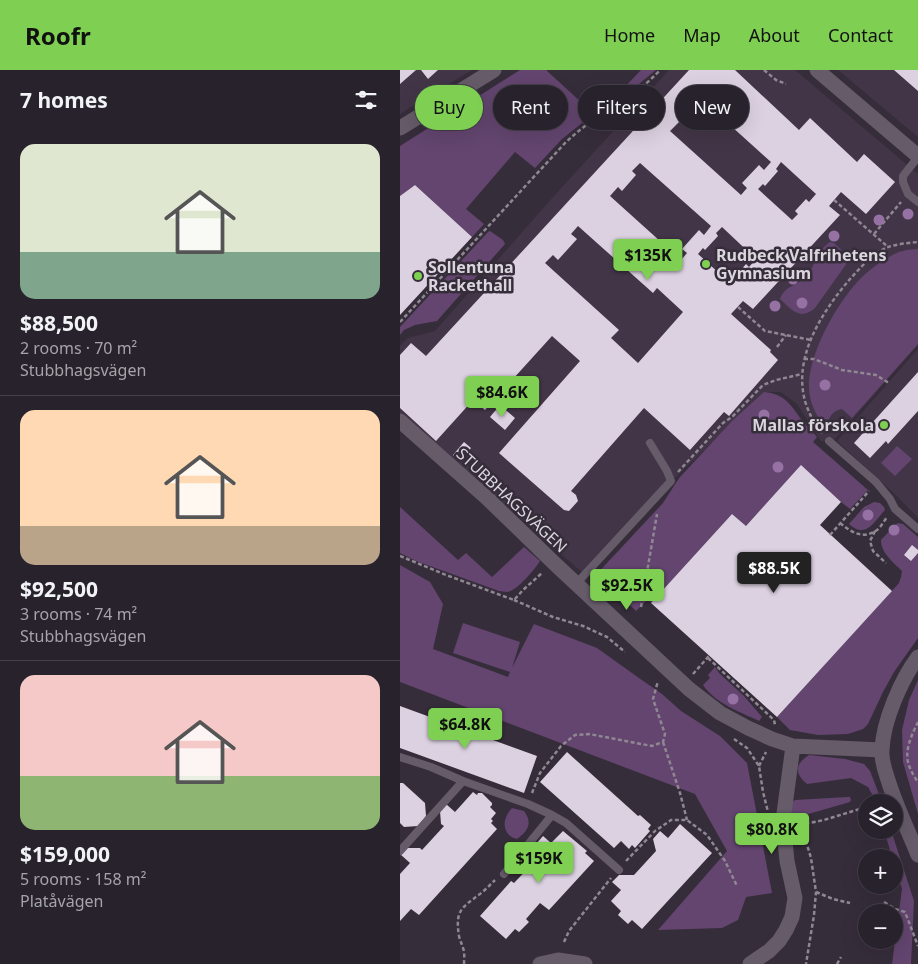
<!DOCTYPE html>
<meta charset="utf-8">
<style>
:root{--surface:#28222c;--page:#302a34;--text:#f1f3f6;--muted:#a5a4a9;--line:#443f48;--accent:#7fd052}
body{margin:0;font-family:"Noto Sans",sans-serif;background:var(--page);color:var(--text);height:100vh;display:flex;flex-direction:column;font-size:19px;white-space:nowrap}
*{box-sizing:border-box;margin:0}
p{font-size:16px;color:var(--muted)}
.icon{flex:none;width:28px;height:28px;fill:none;stroke:currentColor;stroke-width:2;stroke-linecap:round;stroke-linejoin:round}
.map{position:relative;flex:1;overflow:hidden}
.details{display:flex;flex-direction:column;background:var(--surface);width:400px}
.details>*{flex:none}
.guide{position:absolute;left:15px;top:15px;width:428px;height:45px;display:flex;gap:10px}
.tools{position:absolute;left:458px;top:724px;display:grid;gap:10px}
.tools a{display:grid;place-items:center;width:45px;height:45px;border-radius:50%;background:var(--surface);box-shadow:0 5px 20px #0002,0 0 0 1px var(--line);font-size:25px}
.price{position:absolute;translate:-50% -42px;padding:0 11px;border-radius:5px;background:var(--accent);color:#111;font-size:16px;line-height:32px;filter:drop-shadow(0 1px 2px #0008)}
.price::after{content:'';position:absolute;left:50%;top:30px;width:15px;height:11px;margin-left:-8px;background:inherit;clip-path:polygon(0 0,100% 0,50% 100%)}
.price.current{background:#222;color:#fff}
ul{padding:0;list-style:none}
li{display:grid;align-content:center;gap:10px;height:265px;padding:0 20px}
li+li{border-top:1px solid var(--line)}
li span{display:grid;place-items:center;height:155px;border-radius:15px;color:#555}
li>.icon{margin-inline-start:auto}
span .icon{width:90px;height:90px;fill:#fffc;stroke-width:1}
li b{font-size:21px}
h2{display:flex;justify-content:space-between;align-items:center;height:60px;padding:0 20px;font-size:21px}
.tag{padding:0 18px;border-radius:22px;background:var(--surface);box-shadow:0 5px 20px #0002,0 0 0 1px var(--line);font-size:18px;line-height:45px}
.tag.current{background:var(--accent);color:#111}
header{display:flex;align-items:center;gap:30px;box-sizing:border-box;height:70px;padding:0 25px;background:var(--accent);color:#111}
header strong{font-size:24px}
nav{display:flex;gap:28px;margin-inline-start:auto;font-size:18px}
main{display:flex;flex:1;min-height:0}
.map>svg:first-child{display:block}
.built{fill:#423547}
.green{fill:#63456f}
.building{fill:#dcd1e1;fill-rule:evenodd}
.lines{fill:none;stroke-linecap:round;stroke-linejoin:round}
.path{stroke:#8f8892;stroke-width:2.5;stroke-dasharray:4 2.5;stroke-linecap:butt}
.lane{stroke:#655b69;stroke-width:8}
.street{stroke:#655b69;stroke-width:15}
.tree{fill:#9571a4}
.poi-dot{fill:#7fd052;stroke:#362d3a;stroke-width:2}
.labels{text-anchor:middle;dominant-baseline:central;stroke-width:5;stroke-linejoin:round;paint-order:stroke}
.poi-label{font-size:16px;font-weight:bold;fill:#dbd6de;stroke:#362d3a;text-anchor:start}
.street-label{font-size:16px;fill:#dbd6de;stroke:#362d3a}
</style>
<header>
<strong>Roofr</strong>
<nav><a>Home</a><a>Map</a><a>About</a><a>Contact</a></nav>
</header>
<main>
<section class="details">
<h2>7 homes<svg class="icon" aria-label="filters" viewBox="0 0 24 24"><path d="M4 7h16M4 17h16"/><circle cx="9" cy="7" r="2"/><circle cx="15" cy="17" r="2"/></svg></h2>
<ul>
<li><span style="background:linear-gradient(#dfe7d0 70%,#7fa58c 0)"><svg class="icon" aria-label="home" viewBox="0 0 24 24"><path d="M3 11l9-7 9 7M6 9v11h12V9"/></svg></span><div><b>$88,500</b><p>2 rooms · 70 m²</p><p>Stubbhagsvägen</p></div></li>
<li><span style="background:linear-gradient(#ffd9b3 75%,#b9a48a 0)"><svg class="icon" aria-label="home" viewBox="0 0 24 24"><path d="M3 11l9-7 9 7M6 9v11h12V9"/></svg></span><div><b>$92,500</b><p>3 rooms · 74 m²</p><p>Stubbhagsvägen</p></div></li>
<li><span style="background:linear-gradient(#f6c9c9 65%,#8fb573 0)"><svg class="icon" aria-label="home" viewBox="0 0 24 24"><path d="M3 11l9-7 9 7M6 9v11h12V9"/></svg></span><div><b>$159,000</b><p>5 rooms · 158 m²</p><p>Platåvägen</p></div></li>
</ul>
</section>
<div class="map">
<svg width="518" height="894" viewBox="0 0 518 894">
<rect width="100%" height="100%" fill="#362d3a"/>
<path class="built" d="M0 0H72L0 44Z
M269 0H395L518 104V275L434 370 421 371 397 334 381 322H366L264 418 184 504 0 343V276L8 268 35 261 154 126Z
M438 0H518V67Z
M518 279V448L498 427 437 371Z"/>
<path class="green" d="M120 0H146L193 43 187 49 162 69 135 98 115 82 66 139 84 154 72 167 15 115 0 126V76Z
M241 0H256L223 27 201 42Z
M90 161 103 170 105 174 37 251 15 255 4 260 0 265V257L88 162Z
M430 172 434 173 448 186 447 193 415 238C400 251 392 240 380 229 385 216 394 217 403 209 410 204 413 197 415 190 417 183 425 176 430 172Z
M518 179V274L452 348 442 339C432 341 428 347 427 358L422 355C418 347 412 337 410 327 402 291 442 221 470 200 479 193 489 186 499 182 505 180 512 179 518 179Z
M364 322C385 324 390 334 401 349 406 355 412 361 417 367L413 372 468 420 450 439 441 432 401 396 346 456 332 444 251 533 248 529 236 541C229 533 227 535 219 530 209 525 201 516 193 508L263 433C269 424 274 415 280 407L333 350Z
M497 376 512 389 495 406 481 393Z
M474 432 480 433 484 437 485 440C473 453 466 469 449 454L464 437Z
M0 437 58 490 66 483 92 507 124 477 140 491C135 499 117 521 107 522 105 522 102 521 99 521L16 491 0 483Z
M498 453 503 454 518 467V568L494 602 483 622 468 654 463 659 448 664 418 665 390 660 377 647 499 513 501 507 502 501C493 492 481 483 481 470L495 455Z
M0 495 30 512 43 534 33 579 108 607 110 602 53 583 63 553 120 572 112 598 134 554 197 578 239 608 262 624 281 641 320 666 347 693 372 823 346 827 338 850 322 858 258 860 327 781 295 724 0 612Z
M315 597 319 603 344 626 362 647 359 651C340 642 315 633 303 615L310 608 308 605Z
M518 610V744L503 692 502 660 509 630Z
M409 685 445 689 464 694 470 701 482 732H475L473 726 468 717 451 708 407 714C394 703 395 694 409 685Z
M448 727H450L451 730 450 732 398 747 392 744C390 738 390 734 395 730Z
M112 738 124 741C133 753 128 761 117 769 114 768 111 767 109 765 101 757 105 745 112 738Z
M484 760H491L514 831 511 894H492L502 819 494 792V788L492 787Z"/>
<path class="building" d="M0 0H16L0 14Z
M21 0H38L28 9Z
M289 0H335L399 60 410 48 457 92 464 84 495 112 466 144 441 122 429 136 440 145 353 239 343 231 331 244 371 280 370 282 378 290 329 346 324 342 290 380 244 338 171 421 176 425 178 431 169 441 164 440 99 383 180 291 152 266 85 340 73 330 36 371 0 338V285L11 273 26 286ZM300 28 371 92 364 100 359 95 342 113 347 118 341 125 270 61 279 52 283 55 299 36 296 33ZM381 92 416 124 409 132 406 129 395 141 398 144 392 150 358 119 363 114 365 116 378 101 376 99ZM240 93 311 156 304 165 299 160 282 179 287 183 281 190 210 126 218 117 222 121 236 105 232 101ZM178 156 253 223 257 218 283 242 238 293 211 268 219 260 145 193 153 185 158 190 177 169 171 164ZM322 157 356 189 349 197 346 194 335 207 337 209 332 215 298 184 303 178 305 180 318 166 316 163Z
M494 0H518V21Z
M15 115 72 167 0 245V126Z
M518 302V341L488 374 486 371 470 388 454 373Z
M100 335 115 348 105 360 90 347Z
M64 372 71 378 60 391 53 385Z
M401 395 441 432 420 455 492 521 377 647 251 533 332 444 346 456Z
M512 475 518 480V483L511 491 504 485Z
M0 636 137 686 124 723 0 678Z
M167 682 238 746 240 745 251 755 248 759 250 761 235 778 232 775 229 779 221 771 214 778 140 712Z
M0 713H3L25 733 26 746 18 756 4 757 0 753Z
M73 722 77 725 78 723H82L92 733V735L90 737 96 743 91 749 93 751 91 753 97 759 19 845 11 839 0 851V804L10 793 0 784 6 778H20L22 780 44 756 41 754 40 741 46 734 55 742Z
M280 754 312 783 242 859 232 850 228 854 218 845 221 841 211 831 221 820 212 812 219 805H234L256 781 253 769 260 761 268 768Z
M163 761 187 781 185 783 194 791 149 840 140 833 126 849 129 852 119 862 115 859 106 869 80 846 111 811 114 813 140 786 137 773 143 766 151 773Z"/>
<g class="lines">
<path class="path" d="M364 0 376 10 386 14
M434 130 488 177
M474 164 501 132
M338 237 365 261 411 270
M0 252 166 72C175 64 184 56 194 50 217 34 241 21 260 0
M377 277 386 265
M404 289H414L442 300 476 305 489 313
M422 363C415 356 411 347 407 337 390 291 421 243 450 209 461 197 472 184 488 177 497 174 508 173 518 172
M278 402 323 353 332 347 363 315 376 310 402 304
M440 453C451 462 463 470 477 460 481 457 484 451 487 447
M475 461 470 471 473 481 486 493
M430 465 469 421
M0 486 46 505 114 530 123 520 142 503
M114 530 153 547 183 556 207 567 225 582
M241 537 257 444
M308 588 374 650 375 655
M293 604 309 586
M518 652C511 666 503 683 510 698 512 703 515 708 518 712
M334 669 347 678 359 696 363 722 368 742
M263 672 280 723 287 750
M359 696 366 682
M132 723 140 703 161 676 175 665 189 664 252 676 263 672 265 664 253 629 258 611
M399 755 424 750 463 738
M400 759 405 768 411 788 416 822 414 845 406 894
M226 791 255 761 271 750H287L307 765 325 791 337 816
M416 822 433 829 450 833
M484 832 495 839 505 842 518 876
M164 872 169 861 211 808
M64 894C64 889 65 883 63 878 62 874 60 871 59 866 55 841 61 838 80 824 85 820 90 815 95 810
M437 894 441 887"/>
<path class="lane" d="M518 87 503 106V112L508 124 518 132
M429 371 476 412 490 429 495 439 518 459
M176 514 271 411 267 401 250 373
M0 687 31 697 63 711 128 734 152 745 166 753 219 800
M0 781 63 711
M104 804 152 745"/>
<path class="street" d="M417 0 518 86
M0 58 94 0
M0 351 88 429 154 493 289 619 320 643 348 658 372 669 393 676 482 680
M518 587C501 610 483 651 482 680 481 690 485 701 488 710 496 736 508 760 518 785
M140 894 158 890 185 894
M350 894 369 881 379 871 386 860 392 847 395 828 387 791 383 751 393 676"/>
</g>
<g class="tree">
<circle cx="508" cy="144" r="5.5"/>
<circle cx="479" cy="150" r="5.5"/>
<circle cx="434" cy="166" r="5.5"/>
<circle cx="393" cy="209" r="5.5"/>
<circle cx="402" cy="233" r="5.5"/>
<circle cx="375" cy="236" r="5.5"/>
<circle cx="425" cy="315" r="5.5"/>
<circle cx="364" cy="345" r="5.5"/>
<circle cx="378" cy="397" r="5.5"/>
<circle cx="468" cy="445" r="5.5"/>
<circle cx="494" cy="460" r="5.5"/>
<circle cx="205" cy="516" r="5.5"/>
<circle cx="333" cy="629" r="5.5"/>
</g>
<g class="poi-dot">
<circle cx="306" cy="194" r="5"/>
<circle cx="18" cy="206" r="5"/>
<circle cx="484" cy="355" r="5"/>
</g>
<g class="labels">
<g class="poi-label">
<text x="316" y="185">Rudbeck Valfrihetens<tspan x="316" dy="18">Gymnasium</tspan></text>
<text x="28" y="197">Sollentuna<tspan x="28" dy="18">Rackethall</tspan></text>
<text x="474" y="355" text-anchor="end">Mallas förskola</text>
</g>
<g class="street-label">
<text transform="translate(112 430) rotate(43)">STUBBHAGSVÄGEN</text>
</g>
</g>
</svg>
<div class="tools">
<a><svg class="icon" aria-label="layers" viewBox="0 0 24 24"><path d="M12 4l9 5-9 5-9-5zM3 14l9 5 9-5"/></svg></a>
<a>+</a>
<a>−</a>
</div>
<b class="price" style="left:248px;top:211px">$135K</b>
<b class="price" style="left:102px;top:348px">$84.6K</b>
<b class="price current" style="left:374px;top:524px">$88.5K</b>
<b class="price" style="left:227px;top:541px">$92.5K</b>
<b class="price" style="left:65px;top:680px">$64.8K</b>
<b class="price" style="left:372px;top:785px">$80.8K</b>
<b class="price" style="left:139px;top:814px">$159K</b>
<div class="guide">
<a class="tag current">Buy</a>
<a class="tag">Rent</a>
<a class="tag">Filters</a>
<a class="tag">New</a>
</div>
</div>
</main>
